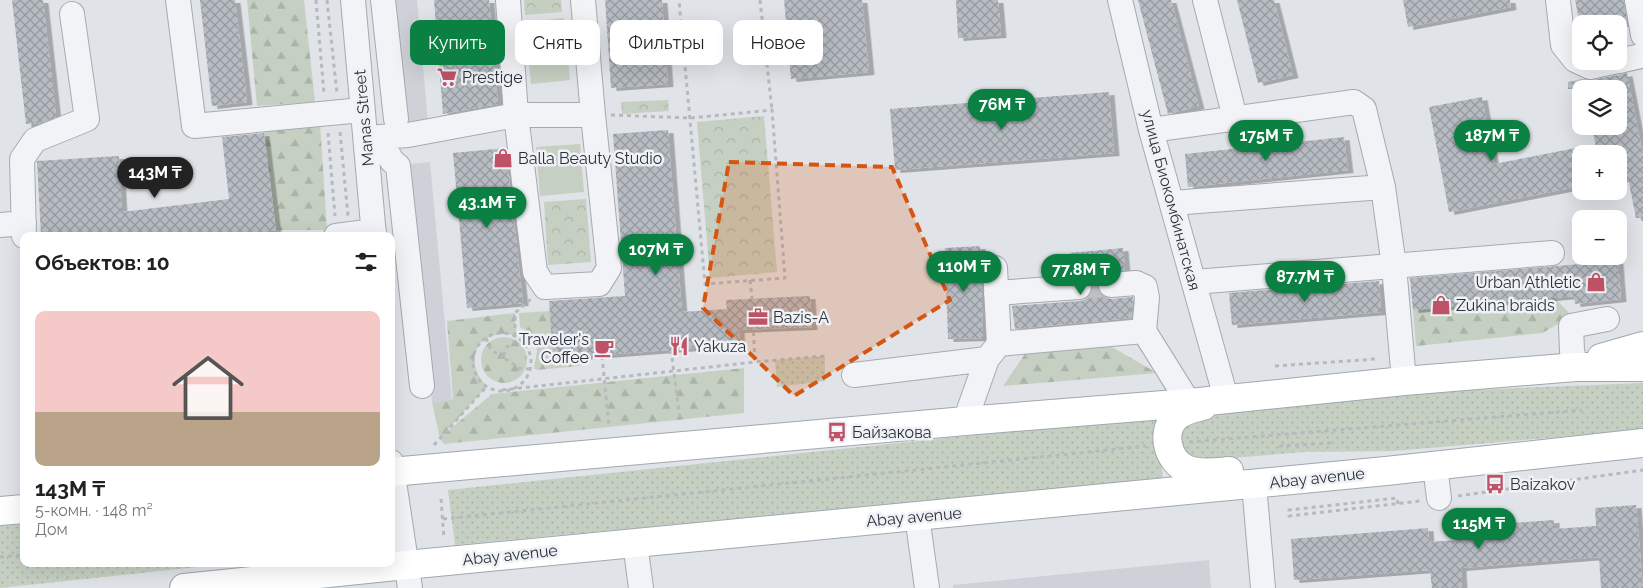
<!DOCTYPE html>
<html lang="ru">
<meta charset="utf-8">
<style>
:root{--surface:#fff;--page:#f6f6f6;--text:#222;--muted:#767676;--line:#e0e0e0;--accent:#0b8043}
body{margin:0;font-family:Raleway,sans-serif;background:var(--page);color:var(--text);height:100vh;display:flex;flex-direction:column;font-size:19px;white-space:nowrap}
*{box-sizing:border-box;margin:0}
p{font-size:16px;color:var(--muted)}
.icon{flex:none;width:28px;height:28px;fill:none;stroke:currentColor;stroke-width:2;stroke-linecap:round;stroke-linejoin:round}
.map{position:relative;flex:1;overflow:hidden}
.details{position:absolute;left:20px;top:232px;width:375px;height:335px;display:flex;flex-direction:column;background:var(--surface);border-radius:10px;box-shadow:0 5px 20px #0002}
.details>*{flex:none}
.top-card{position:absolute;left:410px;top:20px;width:475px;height:45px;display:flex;gap:10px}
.tools{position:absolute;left:1572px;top:15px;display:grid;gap:10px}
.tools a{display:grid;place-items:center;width:55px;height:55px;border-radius:10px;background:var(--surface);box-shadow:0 5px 20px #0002;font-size:25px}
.price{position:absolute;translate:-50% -42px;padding:0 11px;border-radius:18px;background:var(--accent);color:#fff;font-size:16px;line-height:32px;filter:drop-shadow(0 1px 2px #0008)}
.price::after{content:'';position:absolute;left:50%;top:30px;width:15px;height:11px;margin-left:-8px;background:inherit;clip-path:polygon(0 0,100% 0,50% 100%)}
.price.selected{background:#222;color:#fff}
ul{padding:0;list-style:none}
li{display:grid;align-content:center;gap:10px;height:265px;padding:0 15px}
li+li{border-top:1px solid var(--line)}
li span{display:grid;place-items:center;height:155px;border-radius:10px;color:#555}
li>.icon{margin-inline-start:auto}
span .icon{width:90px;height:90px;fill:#fffc;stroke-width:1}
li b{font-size:21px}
h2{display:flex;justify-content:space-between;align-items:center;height:60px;padding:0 15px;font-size:21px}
.chip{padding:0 18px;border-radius:10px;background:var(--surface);box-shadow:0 5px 20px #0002;font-size:18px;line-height:45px}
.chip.selected{background:var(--accent);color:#fff}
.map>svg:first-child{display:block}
.built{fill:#ced2d8}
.grass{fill:url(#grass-dots)}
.forest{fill:url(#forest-firs)}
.park{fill:url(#park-crowns)}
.pitch{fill:#c6d0c2}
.building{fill:url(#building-cross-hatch);filter:url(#shadow)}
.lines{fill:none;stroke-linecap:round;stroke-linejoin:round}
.minor-tunnel{stroke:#bcbfc5;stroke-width:24;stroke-dasharray:24 12;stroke-linecap:butt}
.minor-casing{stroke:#a6aab0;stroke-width:26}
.major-casing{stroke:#a0a8b1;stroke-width:30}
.path{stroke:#b6b9be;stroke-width:3;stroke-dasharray:4 4;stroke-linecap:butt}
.minor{stroke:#f2f3f6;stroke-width:24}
.major{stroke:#fff;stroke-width:28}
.marked{fill:#d55511;fill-opacity:0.2;stroke:#d55511;stroke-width:4;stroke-dasharray:10 6;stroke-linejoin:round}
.labels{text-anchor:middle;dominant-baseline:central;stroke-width:5;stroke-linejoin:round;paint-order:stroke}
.poi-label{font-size:16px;fill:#2a313c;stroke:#eff1f5;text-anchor:start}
.street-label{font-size:16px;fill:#2a313c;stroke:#eff1f5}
</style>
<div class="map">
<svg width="1643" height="588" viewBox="0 0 1643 588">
<defs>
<pattern id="grass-dots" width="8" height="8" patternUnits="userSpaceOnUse" patternTransform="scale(1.25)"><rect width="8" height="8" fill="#c6d0c2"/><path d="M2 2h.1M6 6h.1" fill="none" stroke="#aab3a8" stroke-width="1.8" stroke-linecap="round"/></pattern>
<pattern id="forest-firs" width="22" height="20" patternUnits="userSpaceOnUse" patternTransform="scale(1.25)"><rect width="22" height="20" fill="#c6d0c2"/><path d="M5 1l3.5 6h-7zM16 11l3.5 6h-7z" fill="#aab3a8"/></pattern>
<pattern id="park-crowns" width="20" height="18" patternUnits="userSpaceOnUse" patternTransform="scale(1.25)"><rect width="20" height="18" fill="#c6d0c2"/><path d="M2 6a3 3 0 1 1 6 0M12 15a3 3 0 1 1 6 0" fill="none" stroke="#aab3a8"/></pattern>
<pattern id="building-cross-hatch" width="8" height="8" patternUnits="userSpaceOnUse" patternTransform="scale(1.25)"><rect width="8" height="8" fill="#b7bcc3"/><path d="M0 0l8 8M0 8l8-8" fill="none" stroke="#9599a0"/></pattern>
<filter id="shadow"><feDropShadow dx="5.5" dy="3" stdDeviation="0" flood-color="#0004"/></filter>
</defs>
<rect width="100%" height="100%" fill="#e0e3e7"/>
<path class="built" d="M391 0H417L428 123 403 125Z
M430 162 452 400 432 402 410 164Z
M1209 560 1211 588H953V585Z"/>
<path class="grass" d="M825 356V381L777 387 775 360Z
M1643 383V430L1394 451 1305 452 1206 460 1189 455 1183 449 1181 434 1185 426 1195 418 1306 403 1446 391Z
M1156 416 1163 479 455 545 448 490Z
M24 524V564H226L0 588V526Z"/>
<path class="forest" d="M247 0H304L315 102 257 106Z
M320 122 327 230H276L263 127Z
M1554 297 1572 316 1542 333 1416 346 1413 310Z
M550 311 553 359 578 357 580 366 536 370 534 368 537 351 534 336 520 327 519 313Z
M515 313 516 336C480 325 460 360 487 386L443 435 492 394 744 368V413L444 444 440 439 432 402 452 400 453 398 447 321Z
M481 360a23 23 0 1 1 46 0a23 23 0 1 1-46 0Z
M1105 343 1157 373 1003 386 1027 351Z"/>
<path class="park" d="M524 0H561L562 12 525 15Z
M668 100 669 111 622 114 621 102Z
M764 116 777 272 710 278 697 122Z
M586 199 591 262 548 265 544 202Z"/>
<path class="pitch" d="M564 18 570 80 531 84 525 22Z
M580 144 584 192 540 196 536 147Z"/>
<path class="building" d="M12 0H43L56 117 41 123 26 124Z
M200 0H235L247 102 212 106Z
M434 0H489L498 104 443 114Z
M605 0H662L668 84 611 88Z
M784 0H862L869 72 791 79Z
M956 0H998L1001 35 958 38Z
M1138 0H1171L1199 106 1168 114Z
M1237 0H1274L1293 75 1258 83Z
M1403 0H1510L1511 7 1408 27Z
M1575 0H1624L1627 24H1580Z
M1627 73 1643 156V218H1636L1628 178 1619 180V154H1597L1592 126H1619V89H1568V82L1583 79 1593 80Z
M1109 92 1114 153 895 170 890 109Z
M1482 97 1494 164 1581 147V186L1449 212 1429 107Z
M668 130 682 312 727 309 726 300 810 296 812 327 739 330 740 347H707L553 359 549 301 625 296 613 134Z
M264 133 276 230 227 236H41L37 161 119 156 122 212 229 199 222 137Z
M1344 137 1348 170 1188 187 1185 154Z
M506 148 523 303 467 308 453 153Z
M980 246 983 338 948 339 945 248Z
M1123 248 1125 270 1104 273 1098 280 1097 287 1100 293 1106 298 1112 299 1133 297 1131 318 1015 329 1012 306 1080 301 1086 299 1091 293 1093 286 1090 279 1085 274H1072L1070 253Z
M1618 261 1621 299 1575 304 1574 296 1413 310 1410 278Z
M1379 281 1381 312 1232 325 1229 293Z
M1636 505 1643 588H1601L1599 557 1461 568 1462 588H1432L1430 570 1294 580 1291 539 1428 528 1429 542 1457 540 1456 527 1554 520V529L1596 526 1595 508Z"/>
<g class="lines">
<path class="minor-tunnel" d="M1079 287 1111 285"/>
<defs>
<path id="minor" d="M178 0 194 126 362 110
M353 0 374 236
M383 0 396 119
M508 0 516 115 535 272 545 287 599 284 609 268 593 115
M1120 0 1151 130 1226 398
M1205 0 1235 118
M1558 0 1563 45 1575 60 1590 67 1617 61
M1637 0 1643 35
M1619 61 1641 56 1643 54
M1151 130 1354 102 1364 109 1383 187 1394 266 1404 381
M366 138 408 135 516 115H593L583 0
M379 138 392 161 398 166 422 386
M1172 203 1383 187
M0 225 24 223
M24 236 22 159 35 140 87 119 72 14
M336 236 374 231
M995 268 999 344
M1194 282 1552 253
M1111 285 1136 283 1145 287 1147 298 1144 331
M996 293 1079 287
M1576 367 1572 351 1571 326 1607 319
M854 375 987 359
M965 421 987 359 999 344 1144 331 1189 403
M391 462 410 588
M1435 466 1439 498
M1254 484 1263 588
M917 516 927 588
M635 543 641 588"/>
<path id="major" d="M1601 358 1643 346
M1203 406C1195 408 1184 410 1177 416 1160 430 1167 460 1186 469 1199 475 1216 472 1229 471
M391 472 965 421 1189 403 1404 381 1576 367H1643
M0 511 24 509
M184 588 406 565 1386 471 1643 443"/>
</defs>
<use href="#minor" class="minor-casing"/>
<use href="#major" class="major-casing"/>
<path class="path" d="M316 0 324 94
M327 0 337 94
M760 0 772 110
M611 115 691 118 772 110 785 278 705 284 679 0
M340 132 348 216
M328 133 335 216
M750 280 752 299
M753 324 755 362
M473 362a29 29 0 1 1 58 0a29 29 0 1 1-58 0Z
M486 338 491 350 503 357
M671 350 680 419
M602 356 609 426
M1275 366 1376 359
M530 369 519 368 503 357 507 347 515 341V313L531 299
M502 390 755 362 825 356
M1189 442 1582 410
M434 445 487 386
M1279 446 1333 443
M1458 496 1643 470
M441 499 444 539
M1398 504 1397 498 1289 510V516L1420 501
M443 519 1146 446
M0 557 24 555"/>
<use href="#minor" class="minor"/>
<use href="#major" class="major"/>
</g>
<path class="marked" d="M729 162 892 167 950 300 794 396 703 308Z"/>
<defs>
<symbol id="supermarket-bare" viewBox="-9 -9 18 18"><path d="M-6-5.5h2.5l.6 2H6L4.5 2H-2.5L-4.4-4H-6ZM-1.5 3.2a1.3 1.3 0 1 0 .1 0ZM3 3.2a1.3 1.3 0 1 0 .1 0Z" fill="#be5367" stroke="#eff1f5" stroke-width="2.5" paint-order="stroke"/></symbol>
<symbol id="shop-bare" viewBox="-9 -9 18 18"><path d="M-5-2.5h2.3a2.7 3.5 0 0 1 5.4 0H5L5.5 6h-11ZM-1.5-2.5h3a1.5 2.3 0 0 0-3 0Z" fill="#be5367" stroke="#eff1f5" stroke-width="2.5" paint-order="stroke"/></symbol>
<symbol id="office-bare" viewBox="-9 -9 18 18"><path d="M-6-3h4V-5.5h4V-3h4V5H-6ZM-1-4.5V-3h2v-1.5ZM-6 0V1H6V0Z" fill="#be5367" stroke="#eff1f5" stroke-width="2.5" paint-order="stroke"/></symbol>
<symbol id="restaurant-bare" viewBox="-9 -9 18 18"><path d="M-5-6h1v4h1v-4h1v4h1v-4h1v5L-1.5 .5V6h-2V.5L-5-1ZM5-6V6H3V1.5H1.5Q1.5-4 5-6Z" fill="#be5367" stroke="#eff1f5" stroke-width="2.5" paint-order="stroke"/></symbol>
<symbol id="cafe-bare" viewBox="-9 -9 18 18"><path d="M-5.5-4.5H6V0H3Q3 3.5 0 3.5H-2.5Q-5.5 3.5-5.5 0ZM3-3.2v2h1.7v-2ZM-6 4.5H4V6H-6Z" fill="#be5367" stroke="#eff1f5" stroke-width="2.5" paint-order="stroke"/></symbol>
<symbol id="bus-bare" viewBox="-9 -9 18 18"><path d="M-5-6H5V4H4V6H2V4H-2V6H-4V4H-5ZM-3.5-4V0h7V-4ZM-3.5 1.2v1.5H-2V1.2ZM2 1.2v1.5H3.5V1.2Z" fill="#be5367" stroke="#eff1f5" stroke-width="2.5" paint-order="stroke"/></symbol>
</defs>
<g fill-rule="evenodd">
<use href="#supermarket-bare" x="433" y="63" width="28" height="28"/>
<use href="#shop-bare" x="489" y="144" width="28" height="28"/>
<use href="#shop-bare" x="1582" y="268" width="28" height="28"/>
<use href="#shop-bare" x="1427" y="291" width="28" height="28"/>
<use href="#office-bare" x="744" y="303" width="28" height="28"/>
<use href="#restaurant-bare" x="665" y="332" width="28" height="28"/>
<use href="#cafe-bare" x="590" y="334" width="28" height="28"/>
<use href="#bus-bare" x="823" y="418" width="28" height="28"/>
<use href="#bus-bare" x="1481" y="470" width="28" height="28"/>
</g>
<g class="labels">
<g class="poi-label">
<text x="462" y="77">Prestige</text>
<text x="518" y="158">Balla Beauty Studio</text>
<text x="1581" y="282" text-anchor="end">Urban Athletic</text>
<text x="1456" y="305">Zukina braids</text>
<text x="773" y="317">Bazis-A</text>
<text x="589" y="339" text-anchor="end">Traveler's<tspan x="589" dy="18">Coffee</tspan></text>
<text x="694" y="346">Yakuza</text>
<text x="852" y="432">Байзакова</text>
<text x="1510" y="484">Baizakov</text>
</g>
<g class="street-label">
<text transform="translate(364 118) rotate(-95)">Manas Street</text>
<text transform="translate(1171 200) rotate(75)">улица Биокомбинатская</text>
<text transform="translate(1317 478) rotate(-6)">Abay avenue</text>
<text transform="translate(914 517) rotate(-5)">Abay avenue</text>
<text transform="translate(510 555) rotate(-6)">Abay avenue</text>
</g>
</g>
</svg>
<div class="tools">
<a><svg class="icon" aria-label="locate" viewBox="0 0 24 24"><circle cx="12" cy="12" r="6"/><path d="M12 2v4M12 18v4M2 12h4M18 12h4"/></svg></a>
<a><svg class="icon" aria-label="layers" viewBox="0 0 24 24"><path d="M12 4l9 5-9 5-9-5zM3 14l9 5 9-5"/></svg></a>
<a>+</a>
<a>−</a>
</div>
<b class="price" style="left:1002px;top:131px">76M ₸</b>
<b class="price" style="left:1266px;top:162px">175M ₸</b>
<b class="price" style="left:1492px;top:162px">187M ₸</b>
<b class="price selected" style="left:155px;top:199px">143M ₸</b>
<b class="price" style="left:487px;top:229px">43.1M ₸</b>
<b class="price" style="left:656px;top:276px">107M ₸</b>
<b class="price" style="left:964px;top:293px">110M ₸</b>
<b class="price" style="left:1081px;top:296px">77.8M ₸</b>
<b class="price" style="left:1305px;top:303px">87.7M ₸</b>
<b class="price" style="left:1479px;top:550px">115M ₸</b>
<div class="top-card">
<a class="chip selected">Купить</a>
<a class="chip">Снять</a>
<a class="chip">Фильтры</a>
<a class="chip">Новое</a>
</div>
<section class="details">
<h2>Объектов: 10<svg class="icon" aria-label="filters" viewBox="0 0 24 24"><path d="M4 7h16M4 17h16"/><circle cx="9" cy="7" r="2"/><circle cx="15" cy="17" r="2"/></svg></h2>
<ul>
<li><span style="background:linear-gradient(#f6c9c9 65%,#b9a48a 0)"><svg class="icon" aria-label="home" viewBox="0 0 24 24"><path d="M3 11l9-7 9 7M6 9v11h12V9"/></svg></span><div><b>143M ₸</b><p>5-комн. · 148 m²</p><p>Дом</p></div></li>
</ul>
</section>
</div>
